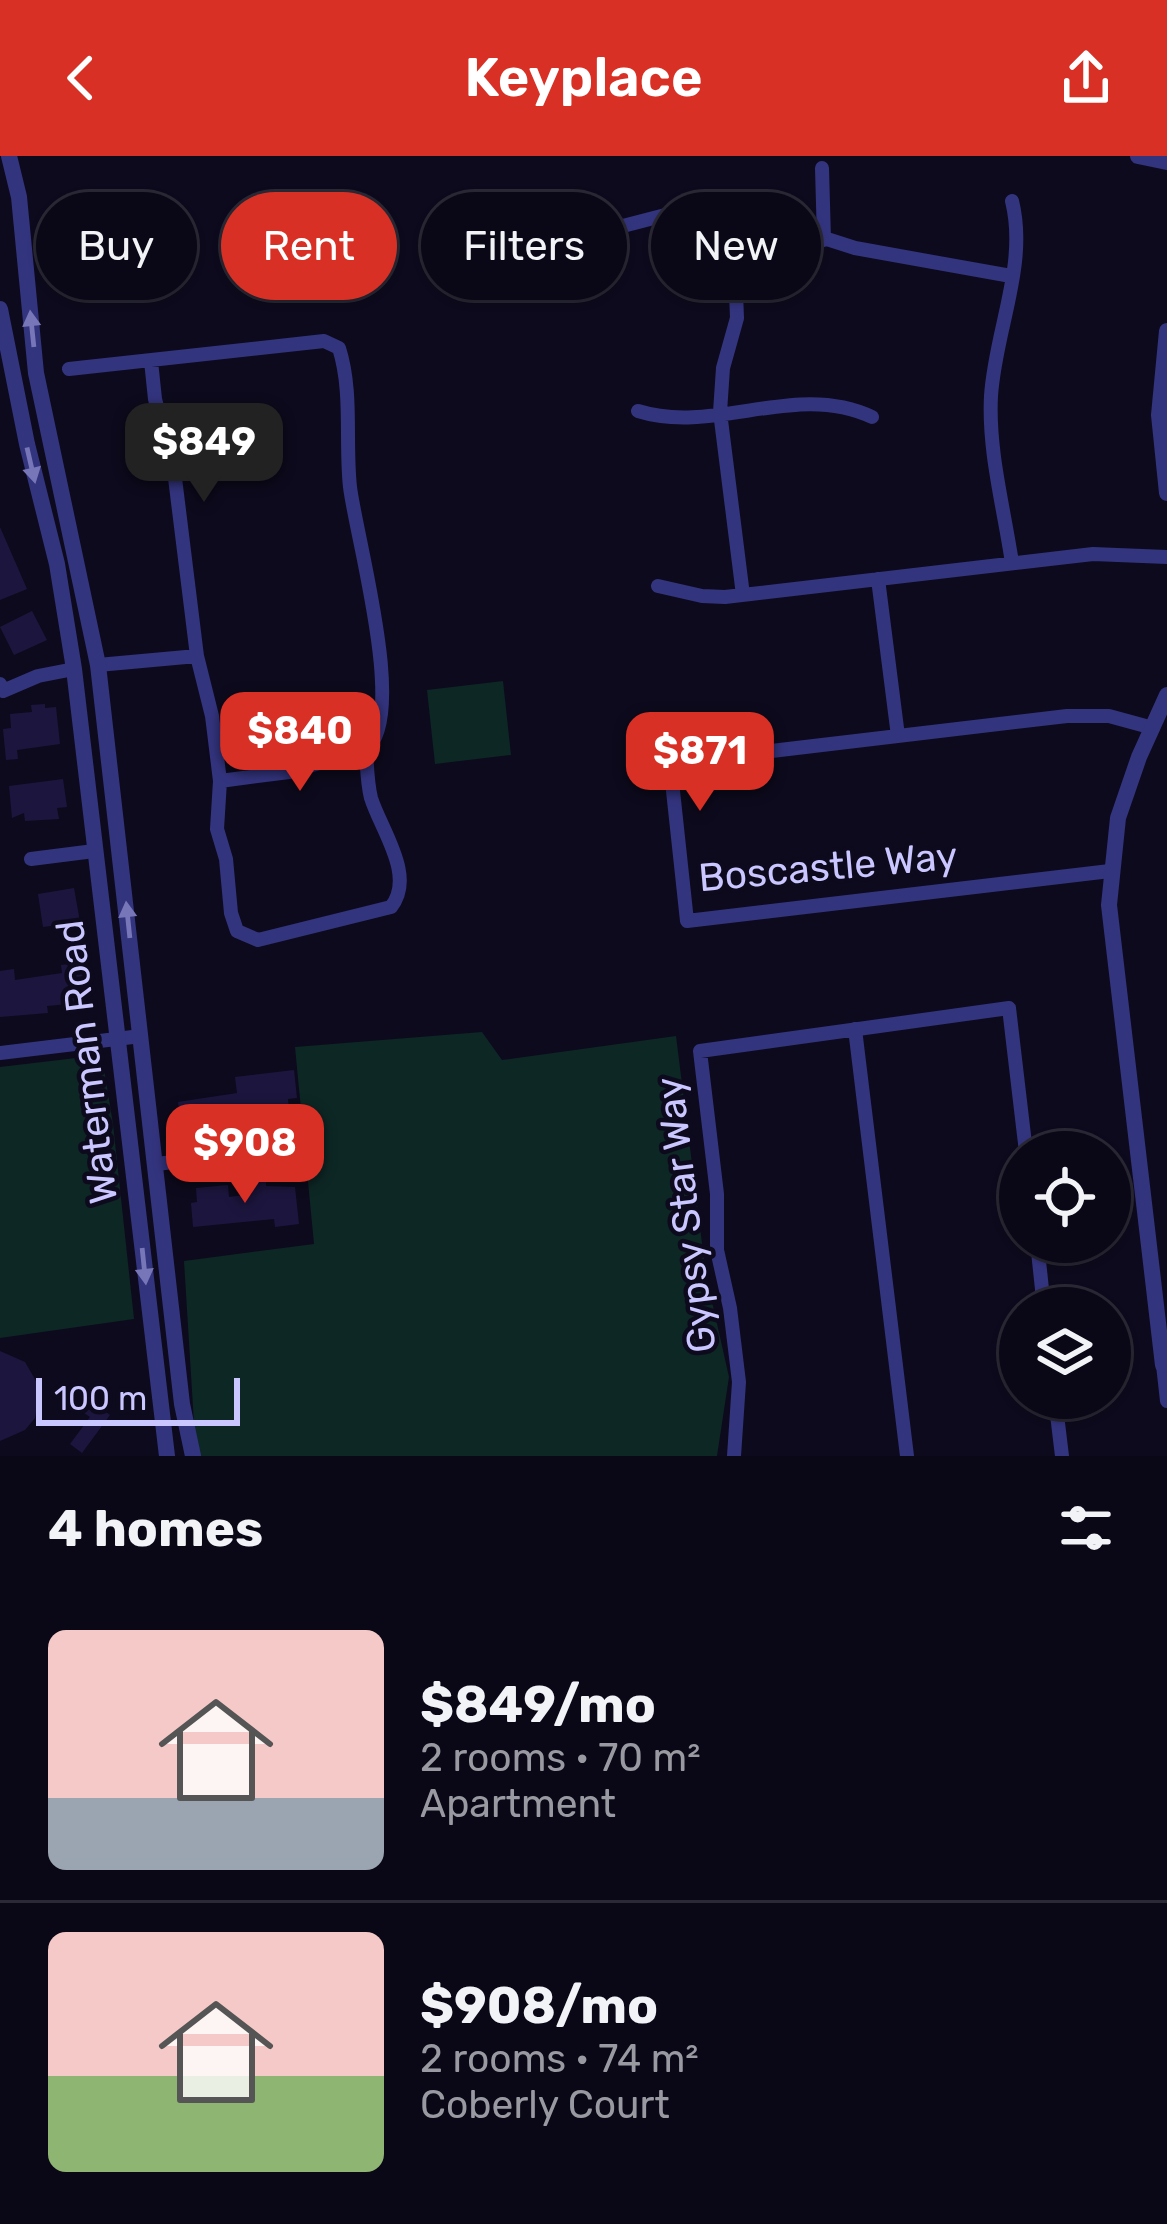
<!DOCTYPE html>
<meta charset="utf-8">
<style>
:root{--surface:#0a0816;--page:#13111f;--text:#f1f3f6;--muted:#999aa1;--line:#2a2935;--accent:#d93025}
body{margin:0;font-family:Rubik,sans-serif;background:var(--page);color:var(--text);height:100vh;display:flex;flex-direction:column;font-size:45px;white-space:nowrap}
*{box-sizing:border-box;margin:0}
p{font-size:39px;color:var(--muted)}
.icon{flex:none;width:66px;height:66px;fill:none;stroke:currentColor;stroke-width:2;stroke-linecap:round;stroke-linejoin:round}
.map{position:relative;height:1300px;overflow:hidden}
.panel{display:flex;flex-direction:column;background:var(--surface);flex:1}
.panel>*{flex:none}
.hud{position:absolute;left:36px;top:36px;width:1095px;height:108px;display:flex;gap:24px}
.buttons{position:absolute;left:999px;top:975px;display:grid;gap:24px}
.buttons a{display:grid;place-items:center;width:132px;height:132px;border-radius:50%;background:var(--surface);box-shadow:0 3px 9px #0004,0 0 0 3px var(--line);font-size:60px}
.scale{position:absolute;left:36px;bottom:30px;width:204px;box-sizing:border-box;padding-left:12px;border:6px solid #cac6ff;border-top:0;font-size:33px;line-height:42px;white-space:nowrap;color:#cac6ff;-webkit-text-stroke:9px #0d0a1d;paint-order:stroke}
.price{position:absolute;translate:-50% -102px;padding:0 27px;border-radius:24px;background:var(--accent);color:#fff;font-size:39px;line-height:78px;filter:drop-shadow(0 3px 6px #0008)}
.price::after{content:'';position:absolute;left:50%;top:72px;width:36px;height:27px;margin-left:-18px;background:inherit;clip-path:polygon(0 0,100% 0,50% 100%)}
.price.on{background:#222;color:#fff}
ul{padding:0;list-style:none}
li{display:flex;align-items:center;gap:36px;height:300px;padding:0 48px}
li+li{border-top:3px solid var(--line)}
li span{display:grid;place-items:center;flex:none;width:336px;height:240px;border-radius:18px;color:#555}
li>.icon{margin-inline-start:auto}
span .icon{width:144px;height:144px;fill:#fffc;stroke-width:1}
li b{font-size:51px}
h2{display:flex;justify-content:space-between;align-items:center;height:144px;padding:0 48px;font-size:51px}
.chip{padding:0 42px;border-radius:54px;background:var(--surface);box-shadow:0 3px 9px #0004,0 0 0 3px var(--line);font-size:42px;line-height:108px}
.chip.on{background:var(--accent);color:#fff}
header{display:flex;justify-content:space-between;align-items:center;height:156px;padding:0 48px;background:var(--accent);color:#fff;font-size:54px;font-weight:600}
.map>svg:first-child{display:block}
.green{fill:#0d2725}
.building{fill:#1c163e}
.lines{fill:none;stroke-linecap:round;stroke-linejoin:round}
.minor{stroke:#33347e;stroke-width:14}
.tertiary{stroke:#33347e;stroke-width:16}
.oneway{fill:#7776b8}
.labels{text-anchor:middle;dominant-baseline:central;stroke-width:9;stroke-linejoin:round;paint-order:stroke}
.street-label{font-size:39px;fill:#cac6ff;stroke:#0d0a1d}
</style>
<header><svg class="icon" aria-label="back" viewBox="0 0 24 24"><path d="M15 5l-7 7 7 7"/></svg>Keyplace<svg class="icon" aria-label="share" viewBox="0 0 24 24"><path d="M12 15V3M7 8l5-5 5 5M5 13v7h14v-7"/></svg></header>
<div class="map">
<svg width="1167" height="1300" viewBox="0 0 1167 1300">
<rect width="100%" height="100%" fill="#0d0a1d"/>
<path class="green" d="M503 525 511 599 435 608 427 534Z
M482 876 502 904 676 880 706 1119 729 1221 717 1300H199L195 1283 184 1105 314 1088 295 891Z
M93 900 104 913 113 968 134 1163 0 1182V911Z"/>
<path class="building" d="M290 47 299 138 265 141 255 51Z
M0 371 27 433 0 444Z
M32 455 47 484 14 499 0 471Z
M45 548V552L56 551 60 588 17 594 18 603 6 604 3 573 11 572 10 558 32 556 31 549Z
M63 623 67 651 57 652 59 663 25 665 24 657 12 662 9 630Z
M74 732 80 766 43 771 38 738Z
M85 806 88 834 78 835 79 847 47 850 48 857 0 861V815L14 813 15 824 62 817 61 809Z
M294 914 297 942 288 943 289 955 235 962 227 966 228 977 205 980 190 982 189 969 181 970 178 946 237 937 235 921Z
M266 1025V1030L295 1031 299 1068 275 1071 274 1063 193 1071 191 1047 197 1046 196 1032 228 1029 229 1041 252 1038 251 1027Z
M0 1195 25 1206 40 1232 35 1262 25 1274 0 1285Z
M92 1246 110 1259 82 1297 70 1288 90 1261 84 1257Z"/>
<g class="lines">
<path class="minor" d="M822 12 824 84
M733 56 737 162 723 212 720 256 743 439
M619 71 673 57 725 55 777 67 855 92 1011 120
M69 213 324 185 339 192C353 236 345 286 350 331 356 381 408 562 366 593 367 609 367 626 371 642 381 674 416 720 391 751L258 784 237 775 231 757 226 703 217 673 220 625 212 560 197 500 174 314 155 243 151 205
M638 255C715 279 796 225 872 261
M1012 407C1004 352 988 295 991 240 995 175 1028 109 1012 45
M878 423 898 580
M658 430 702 440 725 441 1093 398 1167 401
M98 509 197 500
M0 528 3 535 38 520 74 513
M220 625 289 616 366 593
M31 703 94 695
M1110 715 687 765 670 607 1067 560H1109L1153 572
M855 873 907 1300
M0 897 141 880
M156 1008 273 995
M1037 1086 1044 1152
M1163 1209 1167 1245
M1055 1242 1062 1300
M734 1300 739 1226 730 1152 717 1094V1038L700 895 1009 852 1026 996"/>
<path class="tertiary" d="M9 0 19 41 36 217 98 509 182 1248 193 1300
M1138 0 1167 6
M0 153 27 288 57 408 74 513 167 1300
M1167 175 1159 259 1167 337
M1163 1209 1109 749 1118 662 1139 601 1167 539"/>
</g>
<defs><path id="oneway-solid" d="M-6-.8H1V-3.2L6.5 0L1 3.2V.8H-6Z" transform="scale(3)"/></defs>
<g class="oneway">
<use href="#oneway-solid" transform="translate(32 173) rotate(-96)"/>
<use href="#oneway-solid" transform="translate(31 309) rotate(77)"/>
<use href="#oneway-solid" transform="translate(128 764) rotate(-96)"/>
<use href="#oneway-solid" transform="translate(144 1110) rotate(84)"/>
</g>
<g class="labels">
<g class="street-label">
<text transform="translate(828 711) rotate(-5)">Boscastle Way</text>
<text transform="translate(87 906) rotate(-97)">Waterman Road</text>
<text transform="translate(686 1059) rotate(-97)">Gypsy Star Way</text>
</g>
</g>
</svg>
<div class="buttons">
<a><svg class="icon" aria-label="locate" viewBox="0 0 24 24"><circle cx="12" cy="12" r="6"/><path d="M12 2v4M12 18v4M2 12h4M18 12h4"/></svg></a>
<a><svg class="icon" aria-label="layers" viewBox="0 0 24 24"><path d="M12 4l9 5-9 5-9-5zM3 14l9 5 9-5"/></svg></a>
</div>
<div class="scale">100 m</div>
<b class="price on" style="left:204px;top:349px">$849</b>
<b class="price" style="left:300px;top:638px">$840</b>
<b class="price" style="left:700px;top:658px">$871</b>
<b class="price" style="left:245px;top:1050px">$908</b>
<div class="hud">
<a class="chip">Buy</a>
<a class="chip on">Rent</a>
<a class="chip">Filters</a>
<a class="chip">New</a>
</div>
</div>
<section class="panel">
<h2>4 homes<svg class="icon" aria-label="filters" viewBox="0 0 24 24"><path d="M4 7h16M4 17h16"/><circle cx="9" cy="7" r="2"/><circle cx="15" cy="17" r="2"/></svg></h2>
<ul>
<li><span style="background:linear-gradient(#f6c9c9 70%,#9aa5b1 0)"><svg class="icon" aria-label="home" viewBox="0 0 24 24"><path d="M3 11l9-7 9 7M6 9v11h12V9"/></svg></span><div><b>$849/mo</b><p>2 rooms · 70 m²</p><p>Apartment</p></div></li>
<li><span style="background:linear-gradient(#f6c9c9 60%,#8fb573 0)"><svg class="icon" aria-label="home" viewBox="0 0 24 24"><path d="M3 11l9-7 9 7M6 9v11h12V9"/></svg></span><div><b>$908/mo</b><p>2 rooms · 74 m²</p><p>Coberly Court</p></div></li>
</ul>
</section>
